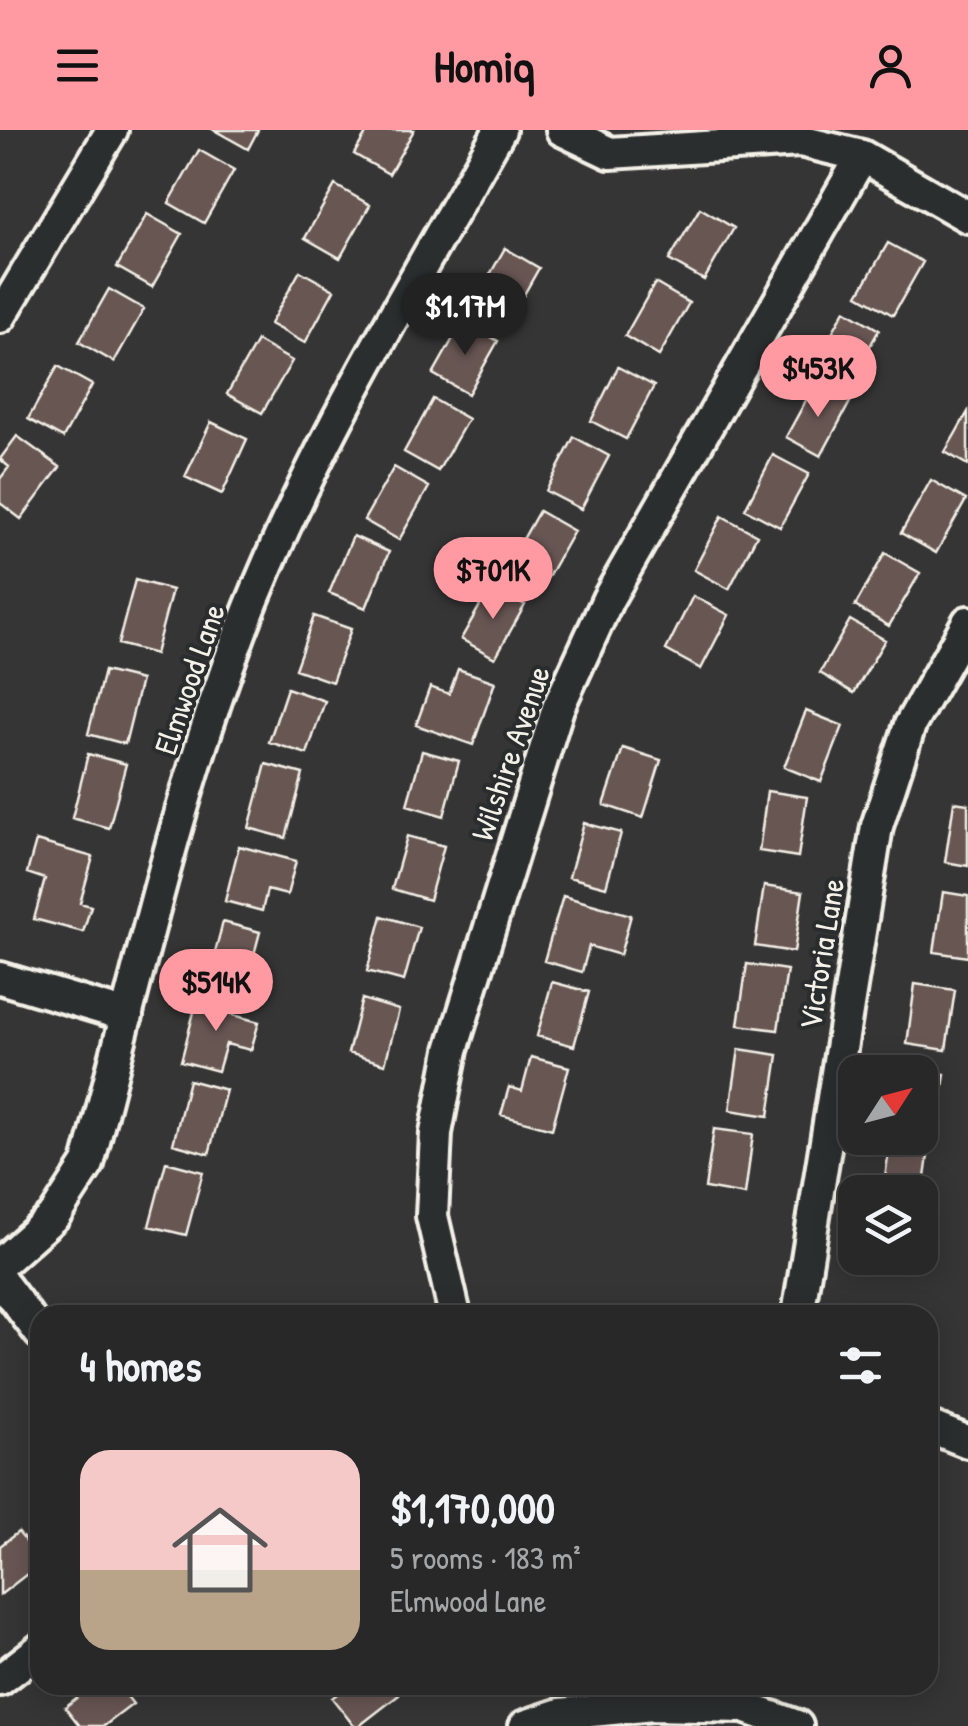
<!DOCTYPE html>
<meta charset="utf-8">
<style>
:root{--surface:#282828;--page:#343434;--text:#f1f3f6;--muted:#a5a6a8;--line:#444445;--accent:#ff9aa2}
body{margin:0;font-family:"Patrick Hand",sans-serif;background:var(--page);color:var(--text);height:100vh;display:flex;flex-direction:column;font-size:38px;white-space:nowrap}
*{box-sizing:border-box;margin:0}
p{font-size:32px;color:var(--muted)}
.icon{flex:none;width:55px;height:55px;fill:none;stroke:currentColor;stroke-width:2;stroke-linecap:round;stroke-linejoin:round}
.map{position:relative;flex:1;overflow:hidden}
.sheet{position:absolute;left:30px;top:1175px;width:908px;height:390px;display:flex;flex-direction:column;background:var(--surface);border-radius:30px;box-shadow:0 5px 25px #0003,0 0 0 2px var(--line)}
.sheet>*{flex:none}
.needle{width:65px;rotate:54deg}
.tools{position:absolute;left:838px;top:925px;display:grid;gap:20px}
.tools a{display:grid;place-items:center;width:100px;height:100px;border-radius:20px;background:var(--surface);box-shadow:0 5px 25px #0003,0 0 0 2px var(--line);font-size:50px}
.price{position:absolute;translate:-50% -85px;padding:0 22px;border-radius:35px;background:var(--accent);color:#111;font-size:32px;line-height:65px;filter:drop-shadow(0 2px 5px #0008)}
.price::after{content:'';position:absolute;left:50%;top:60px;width:30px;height:22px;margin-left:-15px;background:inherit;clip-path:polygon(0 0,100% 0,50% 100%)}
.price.selected{background:#222;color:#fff}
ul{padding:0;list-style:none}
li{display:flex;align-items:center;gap:30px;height:250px;padding:0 50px}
li span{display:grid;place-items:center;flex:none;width:280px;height:200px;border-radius:30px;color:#555}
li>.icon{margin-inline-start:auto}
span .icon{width:120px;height:120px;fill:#fffc;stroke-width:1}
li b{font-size:42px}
h2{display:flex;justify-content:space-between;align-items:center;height:120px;padding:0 50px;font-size:42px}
header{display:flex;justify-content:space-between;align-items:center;height:130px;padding:0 50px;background:var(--accent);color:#111;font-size:45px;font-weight:800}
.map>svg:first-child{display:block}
.building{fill:#685752;stroke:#f4f1e8;stroke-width:2.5}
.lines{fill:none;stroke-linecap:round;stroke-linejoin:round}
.street-casing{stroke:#f4f1e8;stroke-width:38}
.street{stroke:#2a2d2e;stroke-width:30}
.labels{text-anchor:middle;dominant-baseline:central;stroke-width:8;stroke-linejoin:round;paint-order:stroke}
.street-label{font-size:32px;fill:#f4f1e8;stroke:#2a2d2e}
</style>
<header><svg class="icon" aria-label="menu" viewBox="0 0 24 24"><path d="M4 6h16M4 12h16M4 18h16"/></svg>Homiq<svg class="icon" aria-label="person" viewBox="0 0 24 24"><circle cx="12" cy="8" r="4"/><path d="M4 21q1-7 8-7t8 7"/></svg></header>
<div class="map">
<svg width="968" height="1596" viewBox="0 0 968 1596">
<rect width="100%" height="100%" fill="#363535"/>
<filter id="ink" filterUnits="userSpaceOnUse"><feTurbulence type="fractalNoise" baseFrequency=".01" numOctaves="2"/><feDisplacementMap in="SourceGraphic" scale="20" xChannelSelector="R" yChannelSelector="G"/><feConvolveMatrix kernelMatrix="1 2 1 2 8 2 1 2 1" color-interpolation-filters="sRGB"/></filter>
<g filter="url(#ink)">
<path class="building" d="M214 0H258L248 19Z
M368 0H414L389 44 354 24Z
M199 20 234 40 204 93 169 73Z
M335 55 370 75 340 128 305 108Z
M700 78 734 98 704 150 669 130Z
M147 84 182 104 152 157 117 137Z
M888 113 923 132 893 185 858 165Z
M505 118 539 138 509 191 475 171Z
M300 141 334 160 305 213 270 194Z
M655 153 689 173 659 226 625 206Z
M109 159 144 179 114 232 79 212Z
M845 180 879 200 849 253 815 233Z
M463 191 498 211 468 264 433 244Z
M257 211 292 231 262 283 227 264Z
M58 236 92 255 63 308 28 289Z
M618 237 654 256 626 309 591 291Z
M815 254 850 272 821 326 786 307Z
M433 269 468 289 438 341 404 322Z
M968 282V335L945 322Z
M211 292 247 309 222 364 185 347Z
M17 306 60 337 21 389 0 373V349L9 337 0 329Z
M574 307 609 326 581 379 546 361Z
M773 325 809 344 780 397 745 379Z
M394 337 429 357 399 410 364 390Z
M931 350 966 370 936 423 901 403Z
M539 381 574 401 544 454 509 434Z
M722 386 757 405 729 459 694 440Z
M353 406 389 422 366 478 329 463Z
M885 423 920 443 889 496 855 476Z
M135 450 172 460 155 524 118 514Z
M491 456 525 475 495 528 461 509Z
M693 466 729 485 701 539 666 520Z
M314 486 351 499 332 552 295 539Z
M850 490 885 510 854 563 820 543Z
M458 539 495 552 473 615 416 595 430 557 449 564Z
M104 541 141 550 125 614 88 604Z
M287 558 325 571 307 624 269 612Z
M806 581 843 596 821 652 784 637Z
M623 618 661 630 643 688 604 675Z
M422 621 459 631 444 686 407 675Z
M88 624 126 634 109 698 72 688Z
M266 634 303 644 286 708 249 698Z
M767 661 807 667 798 727 759 721Z
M954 672 968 674V736L945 732Z
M584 693 621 703 606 757 569 747Z
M407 706 444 716 429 770 392 759Z
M36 711 93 727 80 773 91 776 83 802 34 789 45 749 27 743Z
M239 716 296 731 287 765 267 760 262 781 225 771Z
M764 756 803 762 794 822 755 816Z
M943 762 968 766V827L934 822Z
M563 766 631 785 620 825 589 816 582 842 544 831Z
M382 786 419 797 404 851 367 841Z
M223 792 260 802 243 866 206 856Z
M747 834 787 840 778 900 738 895Z
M552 852 589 862 574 916 537 906Z
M915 854 955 860 946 920 907 914Z
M198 867 235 877 233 885 259 892 251 920 226 914 218 941 181 931Z
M362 869 399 880 385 934 348 923Z
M739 919 778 925 769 986 730 980Z
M531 927 569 937 552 999 501 985 509 957 522 961Z
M905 938 945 944 936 1005 920 1002V942H904Z
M189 950 226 960 209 1024 173 1014Z
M714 999 753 1004 745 1065 705 1058Z
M889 1020 928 1026 920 1083V1062H883Z
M166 1032 203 1042 186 1105 149 1096Z
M18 1402 40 1429V1434L0 1465V1416Z
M93 1555H118L133 1574 104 1596H80L65 1577Z
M348 1555H391L399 1565 359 1596H354L332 1568Z"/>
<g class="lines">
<defs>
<path id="street" d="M562 0 610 23 800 11 862 26 968 87
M0 187 112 0
M0 848 127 886
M0 1134 55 1085 88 1034C135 857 175 675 240 503 307 326 407 164 500 0
M0 1150 40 1203
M455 1185 432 1086 436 1003 452 920 558 578 608 469 862 26
M798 1185 877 696 910 595 968 492
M928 1296 968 1312
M0 1550 40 1519
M525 1596 561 1584 653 1575 744 1577 797 1596"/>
</defs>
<use href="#street" class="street-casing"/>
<use href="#street" class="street"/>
</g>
</g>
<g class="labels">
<g class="street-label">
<text transform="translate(189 549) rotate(-71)">Elmwood Lane</text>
<text transform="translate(510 623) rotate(-71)">Wilshire Avenue</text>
<text transform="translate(821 824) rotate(-81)">Victoria Lane</text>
</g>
</g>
</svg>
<div class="tools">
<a><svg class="needle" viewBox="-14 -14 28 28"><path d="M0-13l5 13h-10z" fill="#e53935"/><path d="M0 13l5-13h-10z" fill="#a5a6a8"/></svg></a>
<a><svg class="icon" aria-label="layers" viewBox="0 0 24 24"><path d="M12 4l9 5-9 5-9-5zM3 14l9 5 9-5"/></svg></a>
</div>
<b class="price selected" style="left:465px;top:228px">$1.17M</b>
<b class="price" style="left:818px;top:290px">$453K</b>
<b class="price" style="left:493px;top:492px">$701K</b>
<b class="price" style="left:216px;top:904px">$514K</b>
<section class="sheet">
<h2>4 homes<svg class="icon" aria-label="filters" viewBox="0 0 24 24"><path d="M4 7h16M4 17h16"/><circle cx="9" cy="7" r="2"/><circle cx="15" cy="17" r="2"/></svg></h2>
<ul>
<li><span style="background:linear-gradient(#f6c9c9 60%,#b9a48a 0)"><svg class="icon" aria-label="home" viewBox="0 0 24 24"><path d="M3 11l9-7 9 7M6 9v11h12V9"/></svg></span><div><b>$1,170,000</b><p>5 rooms · 183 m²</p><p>Elmwood Lane</p></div></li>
</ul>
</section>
</div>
